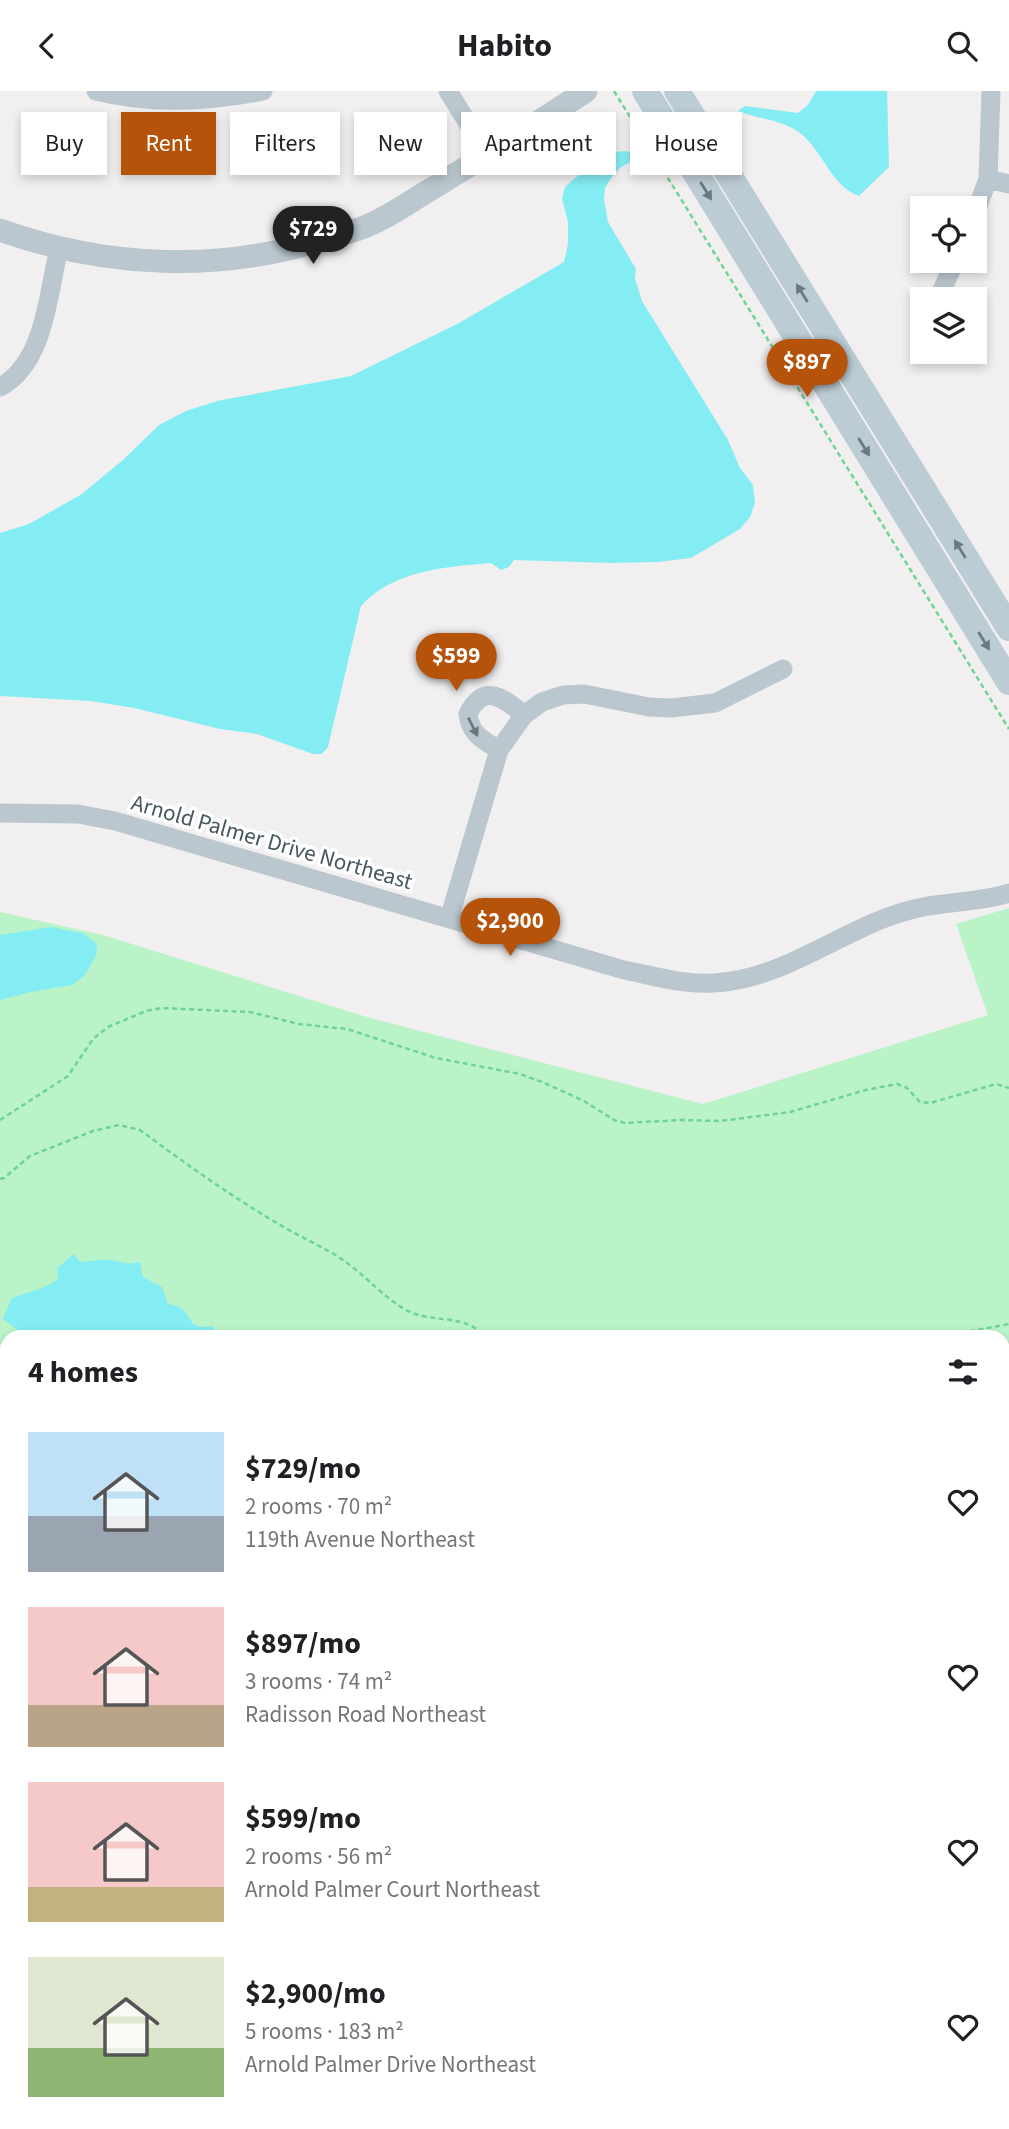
<!DOCTYPE html>
<meta charset="utf-8">
<style>
:root{--surface:#fff;--page:#f6f6f6;--text:#202124;--muted:#757577;--accent:#b45309}
body{margin:0;font-family:"Source Sans 3",sans-serif;background:var(--page);color:var(--text);height:100vh;display:flex;flex-direction:column;font-size:26px;white-space:nowrap}
*{box-sizing:border-box;margin:0}
p{font-size:23px;color:var(--muted)}
.icon{flex:none;width:38px;height:38px;fill:none;stroke:currentColor;stroke-width:2;stroke-linecap:round;stroke-linejoin:round}
.map{position:relative;flex:1;overflow:hidden}
.details{position:absolute;left:0px;top:1239px;width:1010px;height:800px;display:flex;flex-direction:column;background:var(--surface);border-radius:21px 21px 0 0;box-shadow:0 4px 10px #0003}
.details>*{flex:none}
.banner{position:absolute;left:21px;top:21px;width:968px;height:63px;display:flex;gap:14px}
.fabs{position:absolute;left:910px;top:105px;display:grid;gap:14px}
.fabs a{display:grid;place-items:center;width:77px;height:77px;border-radius:0px;background:var(--surface);box-shadow:0 4px 10px #0003;font-size:35px}
.price{position:absolute;translate:-50% -60px;padding:0 16px;border-radius:24px;background:var(--accent);color:#fff;font-size:23px;line-height:46px;filter:drop-shadow(0 2px 4px #0008)}
.price::after{content:'';position:absolute;left:50%;top:42px;width:21px;height:16px;margin-left:-10px;background:inherit;clip-path:polygon(0 0,100% 0,50% 100%)}
.price.current{background:#222;color:#fff}
ul{padding:0;list-style:none}
li{display:flex;align-items:center;gap:21px;height:175px;padding:0 28px}
li span{display:grid;place-items:center;flex:none;width:196px;height:140px;border-radius:0px;color:#555}
li>.icon{margin-inline-start:auto}
span .icon{width:84px;height:84px;fill:#fffc;stroke-width:1}
li b{font-size:30px}
h2{display:flex;justify-content:space-between;align-items:center;height:84px;padding:0 28px;font-size:30px}
.pill{padding:0 24px;border-radius:0px;background:var(--surface);box-shadow:0 4px 10px #0003;font-size:24px;line-height:63px}
.pill.current{background:var(--accent);color:#fff}
header{display:flex;justify-content:space-between;align-items:center;height:91px;padding:0 28px;background:var(--surface);font-size:32px;font-weight:700}
.map>svg:first-child{display:block}
.green{fill:#baf3c8}
.water{fill:#84edf4}
.lines{fill:none;stroke-linecap:round;stroke-linejoin:round}
.path{stroke:#6fd493;stroke-width:2.5;stroke-dasharray:5 3.5;stroke-linecap:butt}
.minor{stroke:#bac7ce;stroke-width:19}
.tertiary{stroke:#bac7ce;stroke-width:23}
.secondary{stroke:#bcccd5;stroke-width:26}
.oneway{fill:#697a82}
.oneway2{fill:#697980}
.labels{text-anchor:middle;dominant-baseline:central;stroke-width:7;stroke-linejoin:round;paint-order:stroke}
.street-label{font-size:23px;fill:#46575f;stroke:#fff}
</style>
<header><svg class="icon" aria-label="back" viewBox="0 0 24 24"><path d="M15 5l-7 7 7 7"/></svg>Habito<svg class="icon" aria-label="search" viewBox="0 0 24 24"><circle cx="10" cy="10" r="6"/><path d="M15 15l6 6"/></svg></header>
<div class="map">
<svg width="1009" height="2038" viewBox="0 0 1009 2038">
<rect width="100%" height="100%" fill="#f2eff0"/>
<path class="green" d="M1009 817V1312L1003 1315V1246H7V1254L0 1253V821L103 844 370 927 703 1013 988 924 956 833Z
M1009 1960V2022L1003 2017V1963Z"/>
<path class="water" d="M816 0H887L889 76 859 105C831 95 823 60 800 42 783 29 758 28 738 20L745 15 798 22 808 14Z
M625 60 635 62 630 71 620 77 611 87 605 97 604 108 608 131 636 178 635 188 642 210 728 349 740 377 753 394 755 412 750 426 740 438 691 467 658 471 610 472 514 469 509 476 501 479 491 472C446 476 393 479 361 515L328 656 322 663H313L257 643 220 638 134 617 91 610 0 605V442L29 433 82 403 124 368 159 334 186 320 217 310 351 285 459 232 564 171 568 153V131L562 107 565 96 575 87 614 61Z
M51 836 82 842 97 853 96 865 84 885 72 894 31 901 0 909V844Z
M74 1163 80 1171C90 1171 101 1168 110 1169 124 1171 124 1174 140 1171L143 1186 162 1196 168 1213C172 1214 176 1214 179 1216 196 1227 185 1239 213 1235L217 1246H27L3 1228 11 1208C26 1201 45 1198 58 1188L57 1177Z
M0 1517 7 1519V1578L0 1576Z
M0 1705 7 1708V2032H142L138 2038H0Z"/>
<g class="lines">
<path class="path" d="M614 0 1009 638
M0 1029 68 985 93 948 108 936 146 920 161 917 250 921 299 933 347 938 436 967 520 983 542 991 584 1010 614 1029 625 1032 680 1029 720 1030 790 1021 866 999 897 993 907 997 920 1011 930 1012 996 993 1009 997
M0 1088 4 1087 30 1065 93 1040 119 1034 140 1039C186 1073 232 1106 282 1135 302 1147 324 1156 343 1169 365 1184 382 1205 406 1219 431 1233 468 1222 484 1246
M954 1246 971 1240 1009 1233"/>
<path class="minor" d="M96 0C151 14 208 11 263 0
M448 0 487 63
M988 88 1009 93
M975 123 988 88 991 0
M938 208 955 170
M920 251 922 246
M0 296C45 272 48 203 59 157
M499 659C483 649 470 643 468 623 484 591 504 607 524 624
M0 722 78 723 115 730 624 879C654 885 684 894 714 892 788 888 844 835 914 818 945 810 978 812 1009 802
M449 828 499 659 524 624 542 611 563 604 584 603 649 616 671 617 715 612 783 578
M0 1373 7 1375
M1003 1430 1009 1428
M0 1628 7 1631
M0 1653 7 1656
M1003 1673 1009 1672
M1003 1697 1009 1696
M1003 1931 1009 1930
M281 2038 287 2032
M619 2038 629 2032
M867 2038 870 2032"/>
<path class="tertiary" d="M0 139C107 177 220 182 328 147 342 143 356 140 369 134 393 124 415 107 438 94 488 63 537 32 586 0"/>
<path class="secondary" d="M645 0 1009 591
M677 0 1009 537"/>
</g>
<defs><path id="oneway-solid" d="M-6-.8H1V-3.2L6.5 0L1 3.2V.8H-6Z" transform="scale(1.75)"/></defs>
<g class="oneway">
<use href="#oneway-solid" transform="translate(706 100) rotate(58)"/>
<use href="#oneway-solid" transform="translate(802 202) rotate(-122)"/>
<use href="#oneway-solid" transform="translate(864 356) rotate(58)"/>
<use href="#oneway-solid" transform="translate(960 458) rotate(-122)"/>
<use href="#oneway-solid" transform="translate(984 550) rotate(58)"/>
</g>
<use class="oneway2" href="#oneway-solid" transform="translate(473 636) rotate(63)"/>
<g class="labels">
<g class="street-label">
<text transform="translate(272 751) rotate(16)">Arnold Palmer Drive Northeast</text>
</g>
</g>
</svg>
<div class="fabs">
<a><svg class="icon" aria-label="locate" viewBox="0 0 24 24"><circle cx="12" cy="12" r="6"/><path d="M12 2v4M12 18v4M2 12h4M18 12h4"/></svg></a>
<a><svg class="icon" aria-label="layers" viewBox="0 0 24 24"><path d="M12 4l9 5-9 5-9-5zM3 14l9 5 9-5"/></svg></a>
</div>
<b class="price current" style="left:313px;top:175px">$729</b>
<b class="price" style="left:807px;top:308px">$897</b>
<b class="price" style="left:456px;top:602px">$599</b>
<b class="price" style="left:510px;top:867px">$2,900</b>
<div class="banner">
<a class="pill">Buy</a>
<a class="pill current">Rent</a>
<a class="pill">Filters</a>
<a class="pill">New</a>
<a class="pill">Apartment</a>
<a class="pill">House</a>
</div>
<section class="details">
<h2>4 homes<svg class="icon" aria-label="filters" viewBox="0 0 24 24"><path d="M4 7h16M4 17h16"/><circle cx="9" cy="7" r="2"/><circle cx="15" cy="17" r="2"/></svg></h2>
<ul>
<li><span style="background:linear-gradient(#bfe0f5 60%,#9aa5b1 0)"><svg class="icon" aria-label="home" viewBox="0 0 24 24"><path d="M3 11l9-7 9 7M6 9v11h12V9"/></svg></span><div><b>$729/mo</b><p>2 rooms · 70 m²</p><p>119th Avenue Northeast</p></div><svg class="icon" aria-label="heart" viewBox="0 0 24 24"><path d="M12 20l-8-8c-3-5 5-10 8-4 3-6 11-1 8 4z"/></svg></li>
<li><span style="background:linear-gradient(#f6c9c9 70%,#b9a48a 0)"><svg class="icon" aria-label="home" viewBox="0 0 24 24"><path d="M3 11l9-7 9 7M6 9v11h12V9"/></svg></span><div><b>$897/mo</b><p>3 rooms · 74 m²</p><p>Radisson Road Northeast</p></div><svg class="icon" aria-label="heart" viewBox="0 0 24 24"><path d="M12 20l-8-8c-3-5 5-10 8-4 3-6 11-1 8 4z"/></svg></li>
<li><span style="background:linear-gradient(#f6c9c9 75%,#c2b280 0)"><svg class="icon" aria-label="home" viewBox="0 0 24 24"><path d="M3 11l9-7 9 7M6 9v11h12V9"/></svg></span><div><b>$599/mo</b><p>2 rooms · 56 m²</p><p>Arnold Palmer Court Northeast</p></div><svg class="icon" aria-label="heart" viewBox="0 0 24 24"><path d="M12 20l-8-8c-3-5 5-10 8-4 3-6 11-1 8 4z"/></svg></li>
<li><span style="background:linear-gradient(#dfe7d0 65%,#8fb573 0)"><svg class="icon" aria-label="home" viewBox="0 0 24 24"><path d="M3 11l9-7 9 7M6 9v11h12V9"/></svg></span><div><b>$2,900/mo</b><p>5 rooms · 183 m²</p><p>Arnold Palmer Drive Northeast</p></div><svg class="icon" aria-label="heart" viewBox="0 0 24 24"><path d="M12 20l-8-8c-3-5 5-10 8-4 3-6 11-1 8 4z"/></svg></li>
</ul>
</section>
</div>
